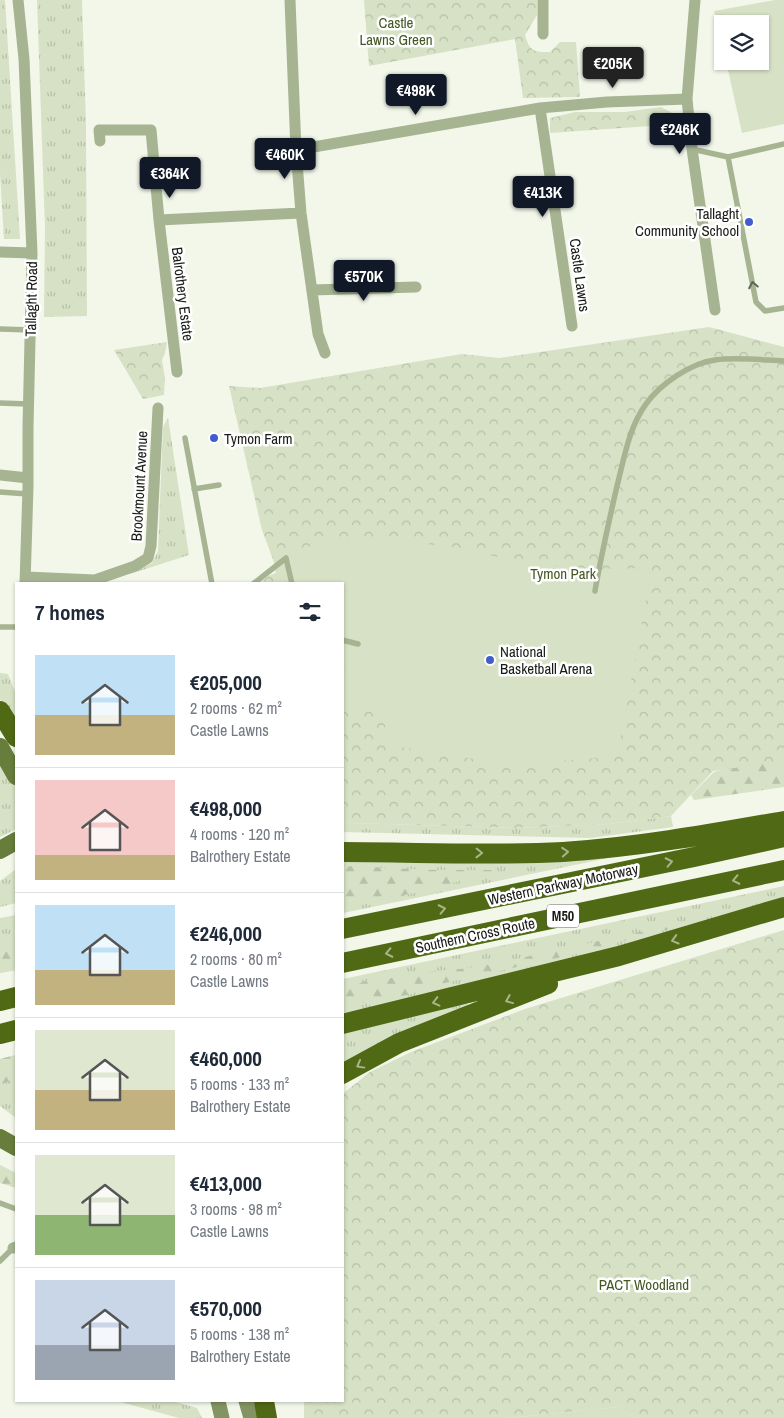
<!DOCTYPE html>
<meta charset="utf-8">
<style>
:root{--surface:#fff;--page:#f6f6f7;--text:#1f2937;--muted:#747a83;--line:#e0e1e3;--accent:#111827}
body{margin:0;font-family:"Archivo Narrow",sans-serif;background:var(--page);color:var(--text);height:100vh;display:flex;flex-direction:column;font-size:19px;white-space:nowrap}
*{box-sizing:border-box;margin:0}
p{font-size:16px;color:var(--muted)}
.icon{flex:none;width:28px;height:28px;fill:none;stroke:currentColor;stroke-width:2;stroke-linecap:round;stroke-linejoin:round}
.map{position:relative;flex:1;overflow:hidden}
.details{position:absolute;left:15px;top:582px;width:329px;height:820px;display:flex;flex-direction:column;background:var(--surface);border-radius:0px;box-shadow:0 1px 4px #0004}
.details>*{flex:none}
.fabs{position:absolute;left:714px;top:15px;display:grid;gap:10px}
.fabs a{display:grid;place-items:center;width:55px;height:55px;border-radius:0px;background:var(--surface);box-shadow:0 1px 4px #0004;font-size:25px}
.price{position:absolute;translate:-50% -42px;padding:0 11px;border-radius:5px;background:var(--accent);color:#fff;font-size:16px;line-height:32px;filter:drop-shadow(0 1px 2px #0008)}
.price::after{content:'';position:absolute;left:50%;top:30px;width:15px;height:11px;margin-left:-8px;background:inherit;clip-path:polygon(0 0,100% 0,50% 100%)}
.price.active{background:#222;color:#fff}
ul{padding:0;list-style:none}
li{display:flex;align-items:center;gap:15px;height:125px;padding:0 20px}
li+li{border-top:1px solid var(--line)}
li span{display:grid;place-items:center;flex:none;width:140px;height:100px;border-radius:0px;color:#555}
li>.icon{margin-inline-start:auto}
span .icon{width:60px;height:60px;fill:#fffc;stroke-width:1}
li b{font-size:21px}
h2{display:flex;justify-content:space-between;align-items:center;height:60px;padding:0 20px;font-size:21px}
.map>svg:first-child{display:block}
.grass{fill:url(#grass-tufts)}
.forest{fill:url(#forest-firs)}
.park{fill:url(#park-crowns)}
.pitch{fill:#d6e1c5}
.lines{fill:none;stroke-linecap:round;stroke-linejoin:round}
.lane{stroke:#a6b492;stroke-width:5.5}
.street{stroke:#a6b492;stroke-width:11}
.secondary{stroke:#819461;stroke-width:15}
.primary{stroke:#667d3c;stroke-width:18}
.highway{stroke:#506915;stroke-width:20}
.oneway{stroke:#606854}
.oneway2{stroke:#a8b48a}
.poi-dot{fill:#405ccf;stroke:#fff;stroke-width:2}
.labels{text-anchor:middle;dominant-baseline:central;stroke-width:5;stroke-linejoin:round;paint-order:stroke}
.shield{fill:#fff;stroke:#5e5f5c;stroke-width:1}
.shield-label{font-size:14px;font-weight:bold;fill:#191b16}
.park-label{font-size:15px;fill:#455822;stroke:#fff}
.poi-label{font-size:15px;fill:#191b16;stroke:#fff;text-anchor:start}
.street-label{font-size:15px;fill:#191b16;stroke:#fff}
</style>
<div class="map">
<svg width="784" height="1418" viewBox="0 0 784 1418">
<defs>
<pattern id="grass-tufts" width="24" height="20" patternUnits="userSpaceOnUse" patternTransform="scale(1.25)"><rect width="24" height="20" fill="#d6e1c5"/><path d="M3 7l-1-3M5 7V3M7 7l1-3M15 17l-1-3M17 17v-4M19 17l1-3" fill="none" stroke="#b7c0a8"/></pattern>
<pattern id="forest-firs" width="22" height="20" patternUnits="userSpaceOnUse" patternTransform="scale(1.25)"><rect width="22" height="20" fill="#d6e1c5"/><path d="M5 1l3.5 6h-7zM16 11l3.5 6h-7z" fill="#b7c0a8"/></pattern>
<pattern id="park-crowns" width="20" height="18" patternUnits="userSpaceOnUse" patternTransform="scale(1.25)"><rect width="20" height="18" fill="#d6e1c5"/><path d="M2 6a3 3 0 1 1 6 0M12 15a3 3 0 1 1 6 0" fill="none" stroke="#b7c0a8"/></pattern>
</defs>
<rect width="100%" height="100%" fill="#f2f7ea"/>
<path class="grass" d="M0 0H5L20 239H4L0 173Z
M37 0H82L86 126 87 316 44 317 45 228Z
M168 418 189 555 127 575 152 563 158 551 163 427Z
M0 673 8 674 16 694V720L0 699Z
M0 761 16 786V829L0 837Z
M671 816 673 827 590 838 343 832V822L350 823 515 828 609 824Z
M618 856 343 913V859Z
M16 869V903L0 907V881Z
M784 886V898L617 948 433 995 343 1013V979Z
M16 915V970L0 973V918Z
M467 1002 469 1009 343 1066V1031Z
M16 1055V1118L0 1106V1059Z
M117 1401H172L197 1408 202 1418H179Z"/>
<path class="forest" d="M784 753V787L694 800 691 795 714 772 736 765Z
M343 866 436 870H497L422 892 407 894 399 898 384 897 360 901 347 904 343 911Z
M663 927 672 928 566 956 422 988 412 994 343 1006V989L371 979 386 980 406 973 460 969 498 963Z
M0 941 16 943V970L0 973Z
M16 1055V1082L14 1080 0 1084V1059Z
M0 1165 16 1173V1188L0 1183Z"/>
<path class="park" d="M364 0H537V15L525 35C530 52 534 52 550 52L560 42H576L580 97 523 98 515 39 369 66Z
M661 107 674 114 679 124 550 133V118L575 112H625Z
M709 327 784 347V761L713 771 671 816 609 824 515 828 350 823 343 822 342 584H259L268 576 276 573 274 562 262 530 229 386 260 388 462 354 499 358Z
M167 342 165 353 162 360 165 379 164 395 143 399 114 350Z
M784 930V1418H634L619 1407 508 1418H304V1401H342V1095L345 1092 370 1072 411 1052 525 1009Z"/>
<path class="pitch" d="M775 0H784V124L742 133 726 61H760V24H722V48L714 11Z
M370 539 447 546 525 563 598 569 652 568 617 756 512 765 382 744 387 714 355 709 343 696 345 681 343 680 346 648 343 647 342 584H287L286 578 276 574 273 558C307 545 333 540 370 539Z
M619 1407 634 1418H508Z"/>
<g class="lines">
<path class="lane" d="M692 149 728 157 784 144
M728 157 756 302 765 311 784 308
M0 329 31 330
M0 403 28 404
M185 438 212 584
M194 489 219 485
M0 492 28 494
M253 584 286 558 292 584
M595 591C601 556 609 521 617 486 624 459 629 427 646 404 660 384 691 363 715 360 737 357 762 360 784 361
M0 627H16
M342 640 358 644
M0 1203 16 1209
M0 1261 13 1248"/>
<path class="street" d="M18 0 24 59 32 253 28 427V487L25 584
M290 0 296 150 301 213 318 334 325 353
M695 0 687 99 692 149 715 310
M543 34V0
M540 108 572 326
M100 141 99 130H151L159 220 177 372
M296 150 540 108 607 102 687 99
M159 220 301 213
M0 252 32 253
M312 290 416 287
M0 475 28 478
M26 577 95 580 135 566 148 558 151 546 158 408
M13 1248 16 1247"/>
<path class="secondary" d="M218 1401 222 1418
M246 1401 251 1418"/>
<path class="primary" d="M0 747 16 776
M0 850 16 841
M0 1138 16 1147"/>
<path class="highway" d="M0 711 16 737
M342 852C416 852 490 856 563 852 638 847 710 834 784 821
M342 929 694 857 784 837
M342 963 784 870
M0 1001 16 997
M342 1024 619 956 784 907
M0 1034 16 1030
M342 1074 399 1043 548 984
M264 1401 267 1418"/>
</g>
<defs><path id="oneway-chevron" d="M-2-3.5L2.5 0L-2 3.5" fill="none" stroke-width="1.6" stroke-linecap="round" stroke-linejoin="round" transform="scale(1.25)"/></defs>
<use class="oneway" href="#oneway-chevron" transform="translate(753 285) rotate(-101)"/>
<g class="oneway2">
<use href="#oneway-chevron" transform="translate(565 852) rotate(-4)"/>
<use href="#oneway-chevron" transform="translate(479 853) rotate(1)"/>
<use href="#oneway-chevron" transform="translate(669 862) rotate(-12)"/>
<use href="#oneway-chevron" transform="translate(736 880) rotate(168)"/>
<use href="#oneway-chevron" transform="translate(442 909) rotate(-12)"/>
<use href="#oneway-chevron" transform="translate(675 940) rotate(164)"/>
<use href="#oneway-chevron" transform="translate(389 953) rotate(168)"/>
<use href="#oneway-chevron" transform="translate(509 1000) rotate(158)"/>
<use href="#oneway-chevron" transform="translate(436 1002) rotate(166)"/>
<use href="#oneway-chevron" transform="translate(360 1065) rotate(151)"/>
</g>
<g class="poi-dot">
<circle cx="749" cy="222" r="5"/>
<circle cx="214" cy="438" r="5"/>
<circle cx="490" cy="660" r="5"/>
</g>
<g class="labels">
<rect class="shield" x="547" y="904.5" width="32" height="23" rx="4"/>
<g class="shield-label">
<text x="563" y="916">M50</text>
</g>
<g class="park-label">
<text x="396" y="22">Castle<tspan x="396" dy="17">Lawns Green</tspan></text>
<text x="563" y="573">Tymon Park</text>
<text x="644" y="1284">PACT Woodland</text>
</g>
<g class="poi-label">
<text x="739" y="213" text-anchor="end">Tallaght<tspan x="739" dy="17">Community School</tspan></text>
<text x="224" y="438">Tymon Farm</text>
<text x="500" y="651">National<tspan x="500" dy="17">Basketball Arena</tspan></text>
</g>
<g class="street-label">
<text transform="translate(580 275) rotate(82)">Castle Lawns</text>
<text transform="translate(183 294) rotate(83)">Balrothery Estate</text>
<text transform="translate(31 299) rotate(-89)">Tallaght Road</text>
<text transform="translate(139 486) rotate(-87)">Brookmount Avenue</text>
<text transform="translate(563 884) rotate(-12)">Western Parkway Motorway</text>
<text transform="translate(475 935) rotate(-12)">Southern Cross Route</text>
</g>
</g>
</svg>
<div class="fabs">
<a><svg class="icon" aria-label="layers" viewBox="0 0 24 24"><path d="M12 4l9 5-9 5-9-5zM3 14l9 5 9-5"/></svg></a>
</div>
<b class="price active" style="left:613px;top:89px">€205K</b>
<b class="price" style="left:416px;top:116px">€498K</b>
<b class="price" style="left:680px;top:155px">€246K</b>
<b class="price" style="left:285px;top:180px">€460K</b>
<b class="price" style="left:170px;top:199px">€364K</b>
<b class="price" style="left:543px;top:218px">€413K</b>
<b class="price" style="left:364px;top:302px">€570K</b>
<section class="details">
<h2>7 homes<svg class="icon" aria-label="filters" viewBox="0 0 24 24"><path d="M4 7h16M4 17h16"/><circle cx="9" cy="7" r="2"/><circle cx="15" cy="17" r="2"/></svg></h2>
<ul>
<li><span style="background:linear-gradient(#bfe0f5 60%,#c2b280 0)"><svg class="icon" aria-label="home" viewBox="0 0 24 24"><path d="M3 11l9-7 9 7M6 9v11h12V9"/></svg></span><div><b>€205,000</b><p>2 rooms · 62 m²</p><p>Castle Lawns</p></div></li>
<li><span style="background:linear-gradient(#f6c9c9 75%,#c2b280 0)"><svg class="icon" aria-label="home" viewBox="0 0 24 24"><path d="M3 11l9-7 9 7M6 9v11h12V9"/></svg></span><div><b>€498,000</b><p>4 rooms · 120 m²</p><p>Balrothery Estate</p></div></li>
<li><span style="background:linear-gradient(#bfe0f5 65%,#c2b280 0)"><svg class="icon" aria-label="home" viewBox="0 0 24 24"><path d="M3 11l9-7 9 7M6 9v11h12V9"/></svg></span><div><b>€246,000</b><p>2 rooms · 80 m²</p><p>Castle Lawns</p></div></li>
<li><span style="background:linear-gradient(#dfe7d0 60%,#c2b280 0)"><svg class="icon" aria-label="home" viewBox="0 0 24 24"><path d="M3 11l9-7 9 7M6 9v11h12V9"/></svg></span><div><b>€460,000</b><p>5 rooms · 133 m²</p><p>Balrothery Estate</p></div></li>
<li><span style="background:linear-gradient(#dfe7d0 60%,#8fb573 0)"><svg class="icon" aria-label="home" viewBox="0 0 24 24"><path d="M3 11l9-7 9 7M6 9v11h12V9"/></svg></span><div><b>€413,000</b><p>3 rooms · 98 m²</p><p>Castle Lawns</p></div></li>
<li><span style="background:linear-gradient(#c9d6e8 65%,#9aa5b1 0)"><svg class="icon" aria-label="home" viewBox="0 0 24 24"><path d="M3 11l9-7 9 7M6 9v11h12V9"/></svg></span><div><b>€570,000</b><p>5 rooms · 138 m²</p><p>Balrothery Estate</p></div></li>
</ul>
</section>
</div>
